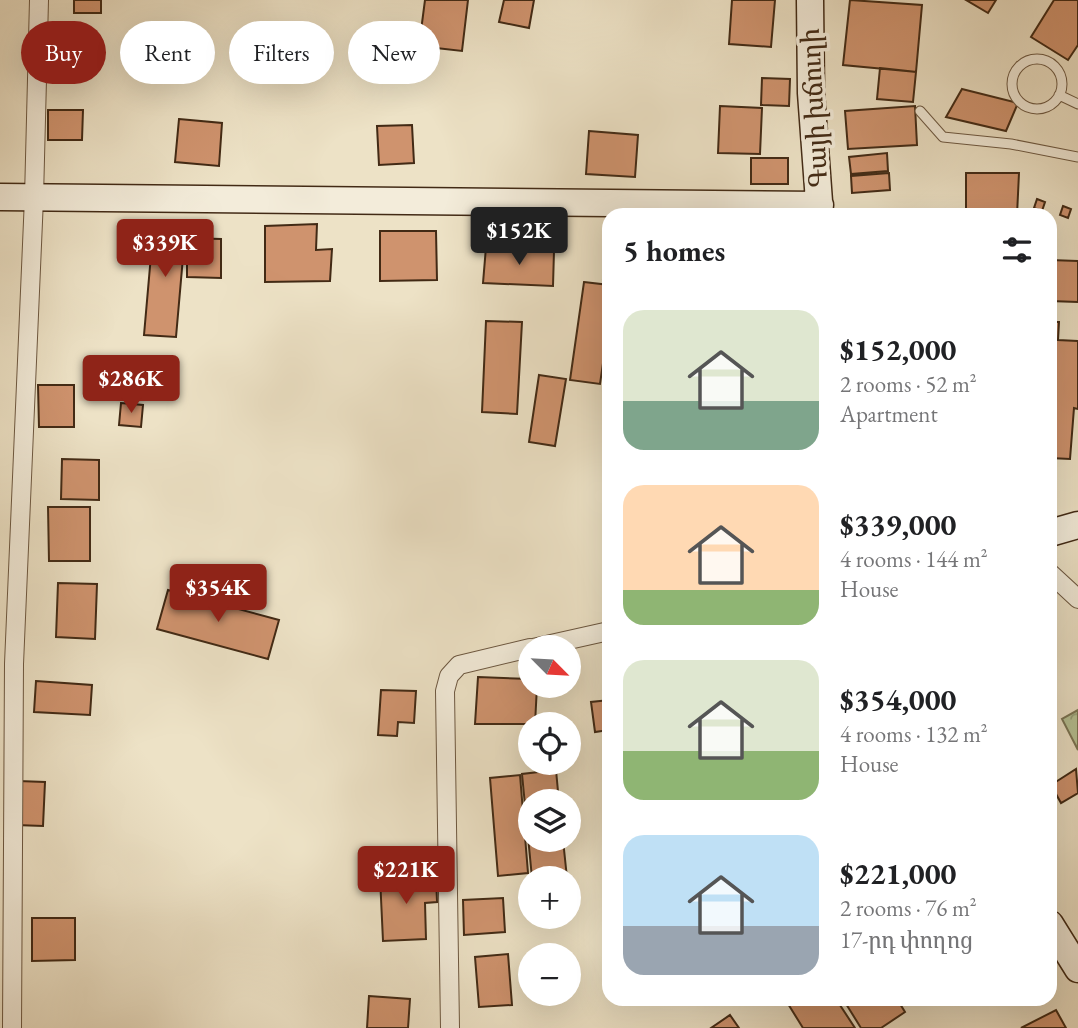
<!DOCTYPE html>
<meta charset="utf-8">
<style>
:root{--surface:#fff;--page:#f6f6f6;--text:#202124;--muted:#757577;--accent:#8f2418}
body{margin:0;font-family:"EB Garamond","Noto Serif Armenian",serif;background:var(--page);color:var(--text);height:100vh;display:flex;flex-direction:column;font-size:26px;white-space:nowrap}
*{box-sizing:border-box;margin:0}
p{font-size:23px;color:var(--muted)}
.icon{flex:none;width:38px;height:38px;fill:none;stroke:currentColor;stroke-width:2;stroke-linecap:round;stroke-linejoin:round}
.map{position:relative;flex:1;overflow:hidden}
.details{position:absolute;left:602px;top:208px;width:455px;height:798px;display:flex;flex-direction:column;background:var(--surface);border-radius:21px;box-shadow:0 7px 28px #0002}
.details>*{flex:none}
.hud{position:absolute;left:21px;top:21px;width:476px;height:63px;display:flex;gap:14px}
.needle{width:46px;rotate:114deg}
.fabs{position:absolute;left:518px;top:635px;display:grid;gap:14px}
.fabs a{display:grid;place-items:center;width:63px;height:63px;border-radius:50%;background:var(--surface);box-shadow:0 7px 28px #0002;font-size:35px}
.price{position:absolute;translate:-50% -60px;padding:0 16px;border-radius:7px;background:var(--accent);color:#fff;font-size:23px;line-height:46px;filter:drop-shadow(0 2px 4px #0008)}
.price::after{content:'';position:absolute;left:50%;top:42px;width:21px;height:16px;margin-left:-10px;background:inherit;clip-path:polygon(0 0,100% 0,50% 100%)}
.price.current{background:#222;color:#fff}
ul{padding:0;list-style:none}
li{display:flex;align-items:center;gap:21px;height:175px;padding:0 21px}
li span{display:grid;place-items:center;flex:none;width:196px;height:140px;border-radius:21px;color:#555}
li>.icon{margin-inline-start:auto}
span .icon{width:84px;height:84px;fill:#fffc;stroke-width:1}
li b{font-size:30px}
h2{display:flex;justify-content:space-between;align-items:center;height:84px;padding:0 21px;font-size:30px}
.chip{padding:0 24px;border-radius:32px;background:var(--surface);box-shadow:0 7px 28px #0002;font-size:24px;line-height:63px}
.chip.current{background:var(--accent);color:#fff}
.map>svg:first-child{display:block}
.forest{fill:url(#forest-crowns);stroke:#7c7656;stroke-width:2}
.building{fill:#cf936e;stroke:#422a15;stroke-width:2}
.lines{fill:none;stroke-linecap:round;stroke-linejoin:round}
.service-casing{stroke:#6d5841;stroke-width:11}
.minor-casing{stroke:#6d5841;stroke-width:20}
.secondary-casing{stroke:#422a15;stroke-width:29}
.service{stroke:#f3ecda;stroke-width:9}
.minor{stroke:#f3ecda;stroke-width:18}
.secondary{stroke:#f3ecda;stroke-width:26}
.labels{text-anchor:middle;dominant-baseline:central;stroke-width:7;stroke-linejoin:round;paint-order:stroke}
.street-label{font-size:26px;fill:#422a15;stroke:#f3ecda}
</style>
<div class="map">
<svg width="1078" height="1028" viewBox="0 0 1078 1028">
<defs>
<pattern id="forest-crowns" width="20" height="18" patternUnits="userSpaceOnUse" patternTransform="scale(1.75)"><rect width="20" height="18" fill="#b7c396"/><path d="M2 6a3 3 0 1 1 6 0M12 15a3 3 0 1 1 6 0" fill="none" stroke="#969f79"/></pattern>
</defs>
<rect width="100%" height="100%" fill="#ede2c6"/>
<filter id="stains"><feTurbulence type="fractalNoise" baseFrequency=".00286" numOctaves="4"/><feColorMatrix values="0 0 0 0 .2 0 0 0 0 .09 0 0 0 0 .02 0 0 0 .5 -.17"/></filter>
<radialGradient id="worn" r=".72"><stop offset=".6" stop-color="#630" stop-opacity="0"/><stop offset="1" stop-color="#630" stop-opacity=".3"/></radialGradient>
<path class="forest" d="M1078 710V750L1062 719Z"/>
<path class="building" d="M74 0H101V13H74Z
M425 0H468L462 51 419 46Z
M504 0H534L529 28 499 22Z
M732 0H775L771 47 729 44Z
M850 0 922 5 916 72 843 65Z
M966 0H996L988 13Z
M1054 0H1078V45L1068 60 1031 37Z
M880 68 916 72 913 102 877 99Z
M762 78 790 79 789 106 761 105Z
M962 89 1018 103 1006 131 946 117Z
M720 106 762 108 760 154 718 153Z
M915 106 917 145 848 149 845 111Z
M48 110H83L82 140H48Z
M179 119 222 123 219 166 175 162Z
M412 125 414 163 379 165 377 126Z
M589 131 638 135 635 177 586 174Z
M887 153 888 171 851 174 849 157Z
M751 158H788V184H751Z
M889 173 890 190 852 193 851 176Z
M966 173H1019L1017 215H966Z
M1037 199 1045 202 1042 211 1034 208Z
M1063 206 1071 209 1068 218 1060 215Z
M154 221 186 223 176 337 144 335Z
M317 224 316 250 332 249 330 281 265 282V226Z
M380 231H436L437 280 380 281Z
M187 238 221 239V278L187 277Z
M604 239H609V279H603Z
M486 247 554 251 553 286 483 283Z
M1050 260 1078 261V302L1050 301Z
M584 282 609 285V322L600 384 570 380Z
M486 321 522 322 517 414 482 412Z
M1050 322H1059L1058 340 1078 341V409L1074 408 1070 459 1050 458Z
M539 375 566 379 555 446 529 442Z
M38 385H74V427H39Z
M121 403 143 405 141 427 119 425Z
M62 459 99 460V500L61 499Z
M48 507H90V561H49Z
M58 583 97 584 95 639 56 637Z
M168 590 279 620 268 659 157 629Z
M478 677 530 679V686H537L535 724H475Z
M36 681 92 685 90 715 34 712Z
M381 690 416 691 414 723 398 722 397 736 378 735Z
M609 700V730L595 732 591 702Z
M1076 769 1078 793 1061 803 1051 785Z
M556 770 559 802H530V840H563L567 878H532L522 774Z
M520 775 528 873 498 876 490 778Z
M18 781 45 782 43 826 16 825Z
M436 874 437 902 425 903 426 939 383 941 380 877Z
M503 898 505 932 464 935 463 900Z
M32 918H75V960L32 961Z
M508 954 512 1005 479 1007 475 957Z
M369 996 410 999 408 1028H367Z
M785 999H836L855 1028H803Z
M843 999H897L905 1012 881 1028H861Z
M1056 1010 1066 1028H1021Z
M730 1015 739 1028H711Z"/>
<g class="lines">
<defs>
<path id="service" d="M1012 84a25 25 0 1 1 50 0a25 25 0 1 1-50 0Z
M1059 95 1078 104
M920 111 943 137 1011 144 1078 157"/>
<path id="minor" d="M1050 573 1078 599
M533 648 609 631
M12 1028 14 664 34 198 39 0
M450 1028 445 691 449 676 459 665 530 648"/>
<path id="secondary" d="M810 0 811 93 820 215
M0 197 820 205
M1050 533 1078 525
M1050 924 1078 969"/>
</defs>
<use href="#service" class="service-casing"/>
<use href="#minor" class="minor-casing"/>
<use href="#secondary" class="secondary-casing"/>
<use href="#service" class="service"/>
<use href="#minor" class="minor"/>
<use href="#secondary" class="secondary"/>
</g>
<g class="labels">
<g class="street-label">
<text transform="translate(814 108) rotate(-93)">Գայի խճուղի</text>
</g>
</g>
<rect width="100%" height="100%" filter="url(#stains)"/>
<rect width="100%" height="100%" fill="url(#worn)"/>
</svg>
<div class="fabs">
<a><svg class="needle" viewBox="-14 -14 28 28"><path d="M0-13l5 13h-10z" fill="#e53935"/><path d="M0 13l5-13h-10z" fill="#757577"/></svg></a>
<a><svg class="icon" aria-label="locate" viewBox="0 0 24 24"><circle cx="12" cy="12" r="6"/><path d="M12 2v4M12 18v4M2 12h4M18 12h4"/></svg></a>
<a><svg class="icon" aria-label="layers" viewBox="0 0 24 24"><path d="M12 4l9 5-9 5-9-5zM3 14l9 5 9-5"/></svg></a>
<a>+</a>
<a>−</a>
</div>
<b class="price current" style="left:519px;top:267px">$152K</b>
<b class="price" style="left:165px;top:279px">$339K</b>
<b class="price" style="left:131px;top:415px">$286K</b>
<b class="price" style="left:218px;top:624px">$354K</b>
<b class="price" style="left:406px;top:906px">$221K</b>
<div class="hud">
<a class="chip current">Buy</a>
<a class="chip">Rent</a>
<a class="chip">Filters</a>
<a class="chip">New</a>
</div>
<section class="details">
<h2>5 homes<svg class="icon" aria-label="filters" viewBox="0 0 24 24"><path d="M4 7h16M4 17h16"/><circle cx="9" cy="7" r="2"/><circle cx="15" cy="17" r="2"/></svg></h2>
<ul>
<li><span style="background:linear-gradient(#dfe7d0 65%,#7fa58c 0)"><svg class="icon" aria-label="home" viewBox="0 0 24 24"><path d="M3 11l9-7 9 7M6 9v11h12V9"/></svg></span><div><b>$152,000</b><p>2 rooms · 52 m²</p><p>Apartment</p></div></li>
<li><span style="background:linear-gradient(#ffd9b3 75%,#8fb573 0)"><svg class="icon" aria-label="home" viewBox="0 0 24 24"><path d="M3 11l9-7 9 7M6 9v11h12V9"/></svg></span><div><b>$339,000</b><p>4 rooms · 144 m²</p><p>House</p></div></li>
<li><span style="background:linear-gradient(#dfe7d0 65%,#8fb573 0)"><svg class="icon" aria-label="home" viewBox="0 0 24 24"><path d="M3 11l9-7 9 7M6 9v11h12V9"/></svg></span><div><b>$354,000</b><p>4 rooms · 132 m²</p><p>House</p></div></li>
<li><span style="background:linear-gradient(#bfe0f5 65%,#9aa5b1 0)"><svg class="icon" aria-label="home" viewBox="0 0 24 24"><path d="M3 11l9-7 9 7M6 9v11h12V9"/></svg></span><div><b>$221,000</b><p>2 rooms · 76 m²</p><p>17-րդ փողոց</p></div></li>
</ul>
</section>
</div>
